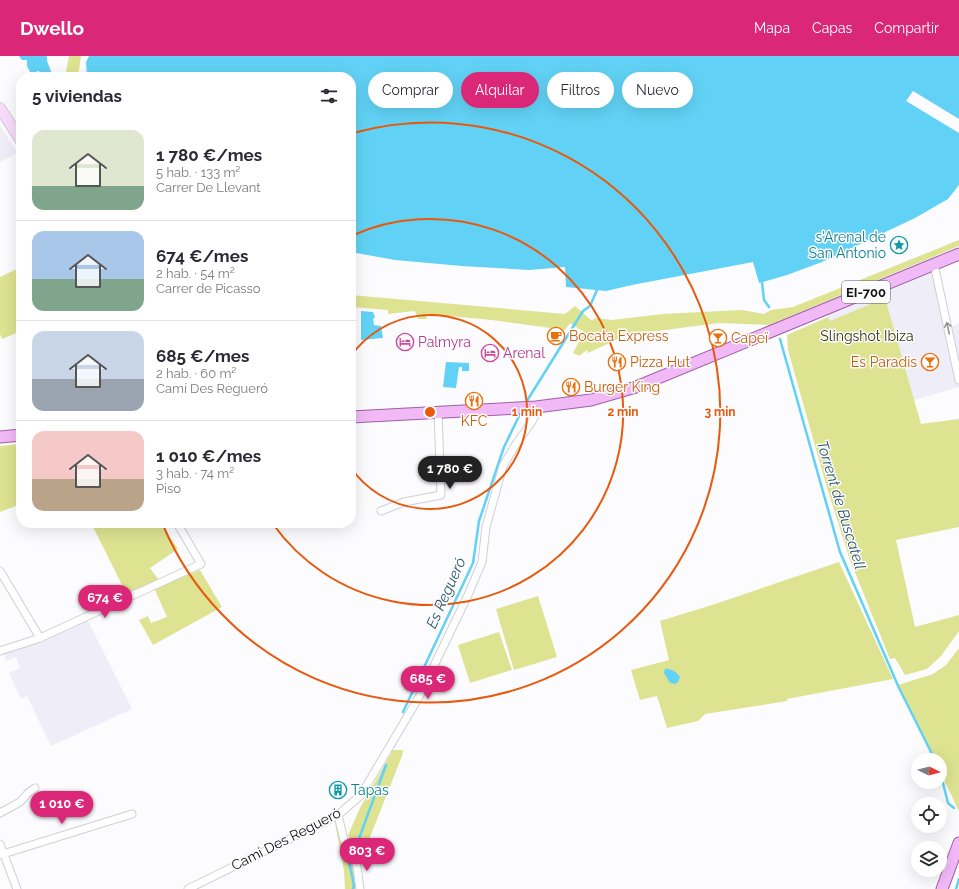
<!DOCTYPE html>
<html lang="es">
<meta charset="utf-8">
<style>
:root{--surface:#fff;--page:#f2f2f3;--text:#2b2b33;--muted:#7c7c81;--line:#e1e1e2;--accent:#db2777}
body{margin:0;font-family:Raleway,sans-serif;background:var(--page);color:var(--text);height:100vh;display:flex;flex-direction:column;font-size:15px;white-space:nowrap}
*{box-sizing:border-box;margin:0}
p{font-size:13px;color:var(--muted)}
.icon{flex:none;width:22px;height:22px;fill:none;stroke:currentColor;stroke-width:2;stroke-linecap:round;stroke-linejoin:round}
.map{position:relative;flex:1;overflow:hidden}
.drawer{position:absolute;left:16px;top:16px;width:340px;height:456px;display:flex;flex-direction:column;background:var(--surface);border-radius:16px;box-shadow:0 4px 16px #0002}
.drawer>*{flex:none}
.banner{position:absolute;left:368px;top:16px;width:380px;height:36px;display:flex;gap:8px}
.needle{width:26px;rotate:96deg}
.tools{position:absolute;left:911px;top:697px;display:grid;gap:8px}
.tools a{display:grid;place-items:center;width:36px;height:36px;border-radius:50%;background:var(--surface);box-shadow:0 4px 16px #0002;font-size:20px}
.price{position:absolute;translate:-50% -34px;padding:0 9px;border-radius:14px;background:var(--accent);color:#fff;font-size:13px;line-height:26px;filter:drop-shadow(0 1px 2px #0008)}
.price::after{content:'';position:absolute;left:50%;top:24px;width:12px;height:9px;margin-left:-6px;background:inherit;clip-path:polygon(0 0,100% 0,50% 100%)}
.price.active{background:#222;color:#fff}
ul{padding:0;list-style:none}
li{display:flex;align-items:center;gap:12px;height:100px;padding:0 16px}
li+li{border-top:1px solid var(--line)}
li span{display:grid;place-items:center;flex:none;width:112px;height:80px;border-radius:12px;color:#555}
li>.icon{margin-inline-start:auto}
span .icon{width:48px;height:48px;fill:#fffc;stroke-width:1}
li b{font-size:17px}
h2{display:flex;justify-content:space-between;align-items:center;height:48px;padding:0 16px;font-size:17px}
.chip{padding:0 14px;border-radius:18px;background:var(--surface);box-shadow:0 4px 16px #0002;font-size:14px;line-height:36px}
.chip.active{background:var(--accent);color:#fff}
header{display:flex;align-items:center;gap:24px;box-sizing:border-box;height:56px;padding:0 20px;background:var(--accent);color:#fff}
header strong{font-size:19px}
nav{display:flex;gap:22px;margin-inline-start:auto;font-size:14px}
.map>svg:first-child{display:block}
.built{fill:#efedf7}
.green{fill:#dee391}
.water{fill:#61d2f5}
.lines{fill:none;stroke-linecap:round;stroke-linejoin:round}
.stream{stroke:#61d2f5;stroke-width:2.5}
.street-casing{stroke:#d0cfd3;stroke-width:9}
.secondary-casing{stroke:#d0cfd3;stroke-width:12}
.primary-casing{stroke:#9f60a4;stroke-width:13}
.street{stroke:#fff;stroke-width:7}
.secondary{stroke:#f9dcfb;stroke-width:10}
.primary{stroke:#f2b9f7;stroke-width:11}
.oneway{stroke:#959595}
.ring{fill:none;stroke:#e8590c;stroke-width:2}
.labels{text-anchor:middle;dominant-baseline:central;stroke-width:3;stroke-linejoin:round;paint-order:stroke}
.shield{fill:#fcfbfe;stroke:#59595a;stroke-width:1}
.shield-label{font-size:13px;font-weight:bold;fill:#131314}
.culture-label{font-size:14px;fill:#0d838f;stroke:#fcfbfe;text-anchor:end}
.food-label{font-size:14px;fill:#c56008;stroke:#fcfbfe;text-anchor:start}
.park-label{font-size:14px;fill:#353710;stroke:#fcfbfe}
.hotel-label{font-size:14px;fill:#b23c85;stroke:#fcfbfe;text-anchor:start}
.street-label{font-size:14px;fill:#131314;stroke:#fcfbfe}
.water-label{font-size:15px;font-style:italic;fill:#295968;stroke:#fcfbfe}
.centre{fill:#e8590c;stroke:#fcfbfe;stroke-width:2}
.ring-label{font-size:12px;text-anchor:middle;font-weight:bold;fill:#e8590c;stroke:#fcfbfe;stroke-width:3;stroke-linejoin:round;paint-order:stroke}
</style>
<header>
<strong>Dwello</strong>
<nav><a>Mapa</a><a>Capas</a><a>Compartir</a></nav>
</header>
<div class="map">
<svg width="959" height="833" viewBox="0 0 959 833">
<rect width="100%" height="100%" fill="#fcfbfe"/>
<path class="built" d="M0 69 17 97 0 106Z
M937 199 951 271 959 267V331L896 349 852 318 828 261 825 246Z
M87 563 132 653 51 690 27 640 21 643 9 617 20 612 16 601 6 605 4 598Z"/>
<path class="green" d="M69 0H81L78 21H67L66 16Z
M959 184V190L769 269 719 267 657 275 633 276 588 297 587 294 579 300 573 297 584 276 570 267 565 274 492 264 426 258 427 263H418L415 255 388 258V254L351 251V239L565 258 575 250 592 265 595 262 612 264 663 258 742 254 764 258 771 254 793 251Z
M21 211V275L2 283 0 278V221Z
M885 242 921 368 959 363V471L896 484 915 571 959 559V575L941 600 927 613 905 619 895 602 890 603 850 504 827 432 788 294 787 279 828 261 830 265Z
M21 388V448L0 456V390Z
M91 467H160L178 493 150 512 159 524 126 537Z
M839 506 893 623 787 643V645L705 658 698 665 667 672 657 640 640 644 631 614 669 604 660 565 712 549Z
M200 514 222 551 153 589 139 564 148 560 151 567 167 561 154 532Z
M538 540 557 601 514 614 496 553Z
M499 576 512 614 470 627 458 589Z
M959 592V755L940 716V704H934L898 629 933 618 946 609Z
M393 694H403L402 700 359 809 348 779 360 752Z
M336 766 344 792 352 804 357 833H345L344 815 335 767Z"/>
<path class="water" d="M19 0H47C46 8 52 13 52 21H46L44 18 38 15 32 18H31L27 10V4H22Z
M89 0H959V63L913 35 906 45 959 77V129L948 143 915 162 822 206 787 219 759 227 753 206 632 229 606 235 566 231 565 211 529 214 462 210 395 204 351 196V21H87L86 6Z
M361 255 373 256 375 261 373 263 374 269 381 270 383 282 361 284Z
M446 306 469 307V315H462V311H459L456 332 443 331Z
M665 613C671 612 676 616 680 621L678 626 675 628 670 627 664 617Z"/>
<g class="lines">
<path class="stream" d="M762 226 764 244 769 251
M780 283 840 496 899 632 935 704
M525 348 583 255 590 250 597 234
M403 656 473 507 479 465 504 391 522 354
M940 715 948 747 954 752
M353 833 354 829 349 806 357 788 386 709
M956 833 959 823"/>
<defs>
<path id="street" d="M934 208 959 324
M381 455 404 446 441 439 438 356
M0 515 40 582
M0 595 40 582 201 508 177 467
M0 757 20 746 28 737 35 732
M338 759 344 784 355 805 357 811 360 833
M0 788 17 833
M0 799 132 758
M188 833 338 759 361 739 419 641 468 539 482 506 486 471 503 410 516 388 533 364 536 356V351"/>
<path id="secondary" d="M0 52 21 85"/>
<path id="primary" d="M351 361 536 351 591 344 636 331 959 198
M0 381 21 379
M942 833 959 787"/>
</defs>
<use href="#street" class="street-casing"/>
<use href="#secondary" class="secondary-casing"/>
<use href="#primary" class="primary-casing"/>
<use href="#street" class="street"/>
<use href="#secondary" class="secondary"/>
<use href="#primary" class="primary"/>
</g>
<defs><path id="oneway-shaft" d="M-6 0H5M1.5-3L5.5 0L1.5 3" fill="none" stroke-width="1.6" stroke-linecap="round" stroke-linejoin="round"/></defs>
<use class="oneway" href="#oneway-shaft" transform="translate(948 272) rotate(-102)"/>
<g class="ring">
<path d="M351 300A97 97 0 1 1 351 412"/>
<path d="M351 180A193 193 0 1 1 273 468"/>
<path d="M353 77A290 290 0 1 1 163 469"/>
</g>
<defs>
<symbol id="sight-ring" viewBox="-11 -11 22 22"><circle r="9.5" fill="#fcfbfe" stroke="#0f9aa8" stroke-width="1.5"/><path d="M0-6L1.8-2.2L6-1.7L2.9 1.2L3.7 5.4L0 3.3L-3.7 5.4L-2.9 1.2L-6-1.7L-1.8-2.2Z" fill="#0f9aa8"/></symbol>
<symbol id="cafe-ring" viewBox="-11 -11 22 22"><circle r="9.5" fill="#fcfbfe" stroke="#e8710a" stroke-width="1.5"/><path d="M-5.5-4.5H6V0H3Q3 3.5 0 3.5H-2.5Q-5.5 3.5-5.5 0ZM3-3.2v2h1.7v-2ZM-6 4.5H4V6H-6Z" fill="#e8710a"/></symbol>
<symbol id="bar-ring" viewBox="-11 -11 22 22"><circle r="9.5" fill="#fcfbfe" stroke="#e8710a" stroke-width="1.5"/><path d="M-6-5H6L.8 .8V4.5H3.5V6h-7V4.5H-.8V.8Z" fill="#e8710a"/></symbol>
<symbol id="hotel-ring" viewBox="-11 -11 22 22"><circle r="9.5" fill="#fcfbfe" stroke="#d1479c" stroke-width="1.5"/><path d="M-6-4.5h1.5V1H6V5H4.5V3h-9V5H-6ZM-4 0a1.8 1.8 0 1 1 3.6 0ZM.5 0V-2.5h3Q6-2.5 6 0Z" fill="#d1479c"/></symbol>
<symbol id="restaurant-ring" viewBox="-11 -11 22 22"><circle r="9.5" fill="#fcfbfe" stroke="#e8710a" stroke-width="1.5"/><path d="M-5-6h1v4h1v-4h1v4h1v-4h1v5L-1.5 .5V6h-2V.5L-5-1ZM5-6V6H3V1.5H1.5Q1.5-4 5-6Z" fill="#e8710a"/></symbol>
<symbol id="building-ring" viewBox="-11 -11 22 22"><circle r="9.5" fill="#fcfbfe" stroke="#0f9aa8" stroke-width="1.5"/><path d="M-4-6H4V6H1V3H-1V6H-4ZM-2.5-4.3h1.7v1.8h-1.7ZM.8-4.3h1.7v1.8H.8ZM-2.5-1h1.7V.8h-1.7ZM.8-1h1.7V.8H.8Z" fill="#0f9aa8"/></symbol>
</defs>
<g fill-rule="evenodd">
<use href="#sight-ring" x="889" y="179" width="20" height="20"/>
<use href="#cafe-ring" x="546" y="270" width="20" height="20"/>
<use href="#bar-ring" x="708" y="272" width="20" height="20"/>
<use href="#hotel-ring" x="395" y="276" width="20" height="20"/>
<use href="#hotel-ring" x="480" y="287" width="20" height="20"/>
<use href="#restaurant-ring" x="607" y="296" width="20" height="20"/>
<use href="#bar-ring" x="920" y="296" width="20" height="20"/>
<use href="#restaurant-ring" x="561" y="321" width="20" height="20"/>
<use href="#restaurant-ring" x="464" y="335" width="20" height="20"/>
<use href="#building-ring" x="328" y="724" width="20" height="20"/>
</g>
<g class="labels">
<rect class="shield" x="842" y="225" width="48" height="22" rx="3"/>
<g class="shield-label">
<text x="866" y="236">EI-700</text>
</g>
<g class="culture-label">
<text x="886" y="181">s'Arenal de<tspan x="886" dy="16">San Antonio</tspan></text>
<text x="351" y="734" text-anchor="start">Tapas</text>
</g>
<g class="food-label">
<text x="569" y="280">Bocata Express</text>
<text x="731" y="282">Capeï</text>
<text x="630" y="306">Pizza Hut</text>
<text x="917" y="306" text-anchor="end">Es Paradis</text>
<text x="584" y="331">Burger King</text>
<text x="474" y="365" text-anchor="middle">KFC</text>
</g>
<g class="park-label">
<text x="867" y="280">Slingshot Ibiza</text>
</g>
<g class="hotel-label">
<text x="418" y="286">Palmyra</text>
<text x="503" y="297">Arenal</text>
</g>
<g class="street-label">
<text transform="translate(286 783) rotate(-27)">Camí Des Regueró</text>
</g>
<g class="water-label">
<text transform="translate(841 449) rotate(73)">Torrent de Buscatell</text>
<text transform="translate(446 537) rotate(-66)">Es Regueró</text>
</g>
</g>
<circle cx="430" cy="356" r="6" class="centre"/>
<g class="ring-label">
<text x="527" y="360">1 min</text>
<text x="623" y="360">2 min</text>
<text x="720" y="360">3 min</text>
</g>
</svg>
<div class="tools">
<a><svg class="needle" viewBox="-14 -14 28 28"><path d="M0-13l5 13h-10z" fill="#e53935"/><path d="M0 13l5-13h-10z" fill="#7c7c81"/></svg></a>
<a><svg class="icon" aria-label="locate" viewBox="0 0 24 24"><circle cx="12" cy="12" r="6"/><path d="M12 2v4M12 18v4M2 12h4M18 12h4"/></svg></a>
<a><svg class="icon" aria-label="layers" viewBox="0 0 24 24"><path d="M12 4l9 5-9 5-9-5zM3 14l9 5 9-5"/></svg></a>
</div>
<b class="price active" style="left:450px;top:434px">1 780 €</b>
<b class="price" style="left:105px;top:563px">674 €</b>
<b class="price" style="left:428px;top:644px">685 €</b>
<b class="price" style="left:62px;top:769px">1 010 €</b>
<b class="price" style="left:367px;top:816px">803 €</b>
<div class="banner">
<a class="chip">Comprar</a>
<a class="chip active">Alquilar</a>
<a class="chip">Filtros</a>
<a class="chip">Nuevo</a>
</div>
<section class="drawer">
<h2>5 viviendas<svg class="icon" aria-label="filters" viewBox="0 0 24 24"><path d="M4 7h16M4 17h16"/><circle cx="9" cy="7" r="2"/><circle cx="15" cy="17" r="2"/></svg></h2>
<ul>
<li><span style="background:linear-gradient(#dfe7d0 70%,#7fa58c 0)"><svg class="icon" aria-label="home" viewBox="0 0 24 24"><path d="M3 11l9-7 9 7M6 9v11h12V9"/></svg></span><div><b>1 780 €/mes</b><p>5 hab. · 133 m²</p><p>Carrer De Llevant</p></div></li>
<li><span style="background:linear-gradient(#a9c7e8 60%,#7fa58c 0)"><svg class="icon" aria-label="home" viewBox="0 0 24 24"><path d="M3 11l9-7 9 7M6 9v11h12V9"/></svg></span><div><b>674 €/mes</b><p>2 hab. · 54 m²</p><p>Carrer de Picasso</p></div></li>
<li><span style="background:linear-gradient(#c9d6e8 60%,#9aa5b1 0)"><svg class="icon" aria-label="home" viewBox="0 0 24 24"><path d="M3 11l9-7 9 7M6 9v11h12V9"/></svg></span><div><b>685 €/mes</b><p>2 hab. · 60 m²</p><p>Camí Des Regueró</p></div></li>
<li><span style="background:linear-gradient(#f6c9c9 60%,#b9a48a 0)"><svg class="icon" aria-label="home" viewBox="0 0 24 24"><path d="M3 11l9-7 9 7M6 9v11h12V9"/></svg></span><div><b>1 010 €/mes</b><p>3 hab. · 74 m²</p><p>Piso</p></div></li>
</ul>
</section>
</div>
